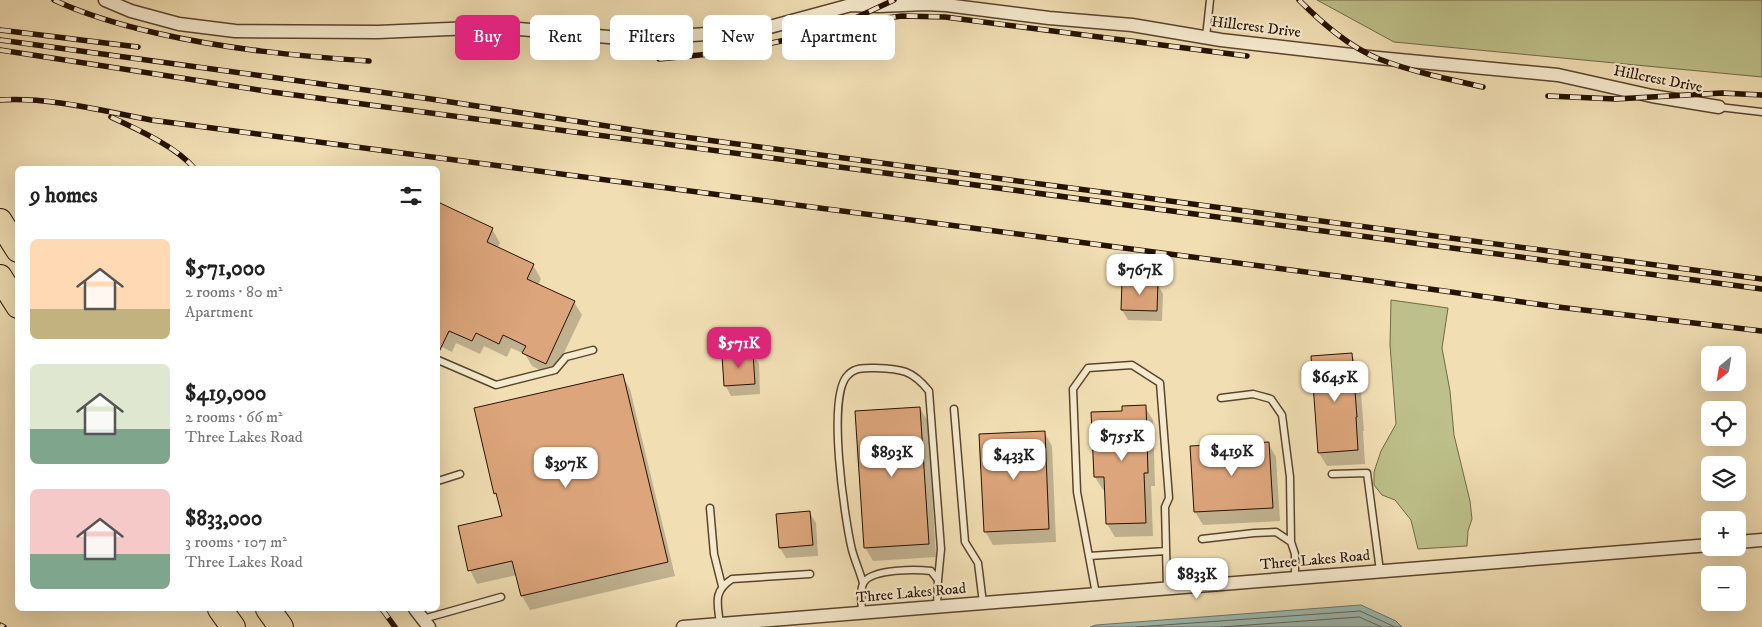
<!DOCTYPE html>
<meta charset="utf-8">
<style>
:root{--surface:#fff;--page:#f6f6f6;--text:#222;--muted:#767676;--accent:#db2777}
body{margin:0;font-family:"IM FELL DW Pica",serif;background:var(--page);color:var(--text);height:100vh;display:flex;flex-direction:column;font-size:19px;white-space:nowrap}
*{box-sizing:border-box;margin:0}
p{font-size:16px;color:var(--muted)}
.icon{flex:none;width:28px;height:28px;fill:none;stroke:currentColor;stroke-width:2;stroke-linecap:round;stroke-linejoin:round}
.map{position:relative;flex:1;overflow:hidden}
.side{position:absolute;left:15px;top:166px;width:425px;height:445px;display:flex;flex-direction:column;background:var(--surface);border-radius:8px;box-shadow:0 5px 20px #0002}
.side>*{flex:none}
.banner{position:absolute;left:455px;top:15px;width:475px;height:45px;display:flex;gap:10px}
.needle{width:32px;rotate:210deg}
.fabs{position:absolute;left:1701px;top:346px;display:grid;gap:10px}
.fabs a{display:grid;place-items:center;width:45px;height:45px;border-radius:8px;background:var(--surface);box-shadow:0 5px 20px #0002;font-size:25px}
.price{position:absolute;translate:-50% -42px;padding:0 11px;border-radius:10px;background:#fff;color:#222;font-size:16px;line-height:32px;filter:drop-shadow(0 1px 2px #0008)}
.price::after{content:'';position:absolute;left:50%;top:30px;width:15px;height:11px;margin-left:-8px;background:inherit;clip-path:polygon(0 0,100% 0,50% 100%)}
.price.current{background:var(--accent);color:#fff}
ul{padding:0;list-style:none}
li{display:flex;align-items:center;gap:15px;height:125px;padding:0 15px}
li span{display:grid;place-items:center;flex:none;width:140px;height:100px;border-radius:8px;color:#555}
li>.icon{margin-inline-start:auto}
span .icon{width:60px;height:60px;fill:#fffc;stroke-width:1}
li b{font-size:21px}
h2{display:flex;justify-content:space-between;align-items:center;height:60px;padding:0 15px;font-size:21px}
.tag{padding:0 18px;border-radius:8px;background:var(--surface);box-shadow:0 5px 20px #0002;font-size:18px;line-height:45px}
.tag.current{background:var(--accent);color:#fff}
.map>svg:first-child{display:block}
.green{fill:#bdc08a;stroke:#726945}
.water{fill:#9cbbb4;stroke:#6d776c}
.shadow{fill:#0003}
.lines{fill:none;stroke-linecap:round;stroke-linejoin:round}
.shore{stroke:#61665a;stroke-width:1}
.building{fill:#dda57b;stroke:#261200}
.lane-casing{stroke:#59452d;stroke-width:9}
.street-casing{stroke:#59452d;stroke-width:15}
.highway-casing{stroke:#261200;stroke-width:26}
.lane{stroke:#f6eace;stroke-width:6}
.street{stroke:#f6eace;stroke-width:12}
.highway{stroke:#f1deb3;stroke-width:24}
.rail-casing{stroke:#261200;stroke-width:5.5}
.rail{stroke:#f6eace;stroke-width:4;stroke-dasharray:11;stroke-linecap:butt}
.labels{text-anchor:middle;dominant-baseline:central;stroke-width:4.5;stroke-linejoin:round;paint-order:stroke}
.street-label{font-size:15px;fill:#261200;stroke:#f6eace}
</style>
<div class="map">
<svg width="1762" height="627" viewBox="0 0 1762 627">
<rect width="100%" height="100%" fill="#f1deb3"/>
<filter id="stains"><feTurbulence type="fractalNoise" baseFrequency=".004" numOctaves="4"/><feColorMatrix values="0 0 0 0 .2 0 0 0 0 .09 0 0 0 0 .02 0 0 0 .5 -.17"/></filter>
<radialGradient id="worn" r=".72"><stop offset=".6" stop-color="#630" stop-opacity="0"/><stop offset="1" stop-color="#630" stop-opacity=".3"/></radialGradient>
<path class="green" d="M1317 0H1762V77L1394 42Z
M1391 300 1448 308 1442 348 1450 391 1454 435 1470 501 1472 519 1468 531 1467 546 1418 549 1411 520 1395 500 1382 495 1374 485V472L1381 451 1396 424 1390 345Z"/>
<path class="water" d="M1361 605 1396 621 1402 627H1090L1096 625Z"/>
<path class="shadow" d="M438 204 492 229 500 243 497 249 533 265 541 279 538 285 574 302 582 315 553 376 532 366 525 354 511 348 507 357 484 346 480 354 456 343 452 352 438 345Z
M1157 283 1163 294 1162 321 1128 320 1122 310Z
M753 354 759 364 760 394 731 396 725 385Z
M1351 354 1359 368 1364 431H1363L1365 464 1327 466 1319 453Z
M622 375 630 389 675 576 530 610 522 596 517 575 477 584 470 570 503 517 499 500 495 493 476 409Z
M1145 407 1153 420 1155 486H1151L1153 536 1115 537 1107 524 1106 490H1103L1095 477 1123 412Z
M920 408 928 422 936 557 873 561 865 547Z
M1044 432 1052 446 1056 542 993 545 985 531Z
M1268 443 1276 457 1280 521 1203 525 1195 512Z
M810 513 816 523 818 556 786 558 780 548Z"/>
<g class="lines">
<path class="shore" d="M1136 627 1360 611 1395 627
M1221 627 1359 617 1382 627"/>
</g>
<path class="building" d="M438 202 493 228 487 242 534 264 527 279 575 301 546 364 522 353 526 346 503 335 499 344 476 333 472 341 449 331 438 354Z
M1122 281 1158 282 1157 311 1121 310Z
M753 353 755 384 724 386 722 355Z
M1352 353 1357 417H1356L1358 450 1318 453 1311 356Z
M623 374 668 562 521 596 512 561 468 571 458 526 502 516 496 493 494 494 474 408Z
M1146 405 1148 473H1144L1146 523 1106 524 1104 477H1094L1091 412 1122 411V406Z
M920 407 929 544 864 548 855 411Z
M1045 431 1049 529 984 532 979 434Z
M1269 442 1273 508 1194 512 1190 446Z
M810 511 813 545 779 548 776 514Z"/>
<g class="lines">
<defs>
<path id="lane" d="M1206 37 1210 0
M1719 107 1762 112
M438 360 496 385 555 370 566 357 593 350
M1221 398 1253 394 1271 399 1282 415 1290 477 1291 542
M954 409 965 542 978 563 983 603
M1332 474 1367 473 1380 571
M438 481 460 474
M710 508 714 554 722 586
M1202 539 1254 533 1276 532 1291 542 1295 554V578
M1089 556 1166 551
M863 583C860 572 855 561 852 550 845 521 826 395 848 375 855 367 866 368 876 368 902 369 912 370 929 391L941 549 938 580
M1096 594 1077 492 1073 389 1088 368 1132 365 1160 383 1169 498 1165 507 1167 588
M862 613C862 604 859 590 864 582 873 569 916 569 931 571L938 580 937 607
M423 619 501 597
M720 625C718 604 712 592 732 579L810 574"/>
<path id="street" d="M105 0 131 11 179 24 235 31 378 32 496 27 631 39 707 34 766 28 851 5 879 6 925 4 946 5 1049 18 1132 25 1221 40 1378 58 1558 75 1652 96 1719 107
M1738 542 1762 540
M415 609 429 627
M683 627 1710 545"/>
<path id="highway" d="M0 221 18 250
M0 277 18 306
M220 609 233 627
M268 609 281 627"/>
</defs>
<use href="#lane" class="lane-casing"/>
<use href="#street" class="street-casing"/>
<use href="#highway" class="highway-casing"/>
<use href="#lane" class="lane"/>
<use href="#street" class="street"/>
<use href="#highway" class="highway"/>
<defs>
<path id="rail" d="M54 0C86 15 121 25 156 33 226 49 297 56 369 61
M1299 0C1322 23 1348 46 1379 59 1413 72 1448 79 1483 87
M849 21 894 0
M0 30 138 47
M799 38 872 20 902 16 945 17 1247 56
M0 40 431 99 646 132 1762 279
M0 50 272 92 1762 289
M659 59 730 52 804 36
M1548 96 1616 99 1722 93 1762 95
M0 100C51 97 102 111 151 120L1344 277 1558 307 1762 331
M111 117C137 129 177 147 195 169
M382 609 395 627
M0 625 4 627"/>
</defs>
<use href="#rail" class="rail-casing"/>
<use href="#rail" class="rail"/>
</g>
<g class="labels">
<g class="street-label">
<text transform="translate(1256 27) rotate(7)">Hillcrest Drive</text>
<text transform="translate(1658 79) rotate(11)">Hillcrest Drive</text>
<text transform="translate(1315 560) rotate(-5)">Three Lakes Road</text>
<text transform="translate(911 593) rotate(-5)">Three Lakes Road</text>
</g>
</g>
<rect width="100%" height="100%" filter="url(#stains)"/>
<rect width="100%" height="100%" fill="url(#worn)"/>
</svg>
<div class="fabs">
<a><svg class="needle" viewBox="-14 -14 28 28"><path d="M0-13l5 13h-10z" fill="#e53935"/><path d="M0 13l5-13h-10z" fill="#767676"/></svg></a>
<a><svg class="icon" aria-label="locate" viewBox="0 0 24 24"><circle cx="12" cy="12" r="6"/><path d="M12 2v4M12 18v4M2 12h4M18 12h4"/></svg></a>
<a><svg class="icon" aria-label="layers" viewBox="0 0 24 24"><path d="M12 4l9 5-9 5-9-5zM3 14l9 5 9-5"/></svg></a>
<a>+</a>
<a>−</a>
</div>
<b class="price" style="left:1140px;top:296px">$767K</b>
<b class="price current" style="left:739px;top:369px">$571K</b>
<b class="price" style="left:1335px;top:403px">$645K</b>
<b class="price" style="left:1122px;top:462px">$755K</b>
<b class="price" style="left:1232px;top:477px">$419K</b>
<b class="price" style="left:892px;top:478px">$893K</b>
<b class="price" style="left:1014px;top:481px">$433K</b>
<b class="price" style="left:566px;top:489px">$397K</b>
<b class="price" style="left:1197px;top:600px">$833K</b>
<div class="banner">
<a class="tag current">Buy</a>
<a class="tag">Rent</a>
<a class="tag">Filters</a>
<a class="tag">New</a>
<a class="tag">Apartment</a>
</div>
<section class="side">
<h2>9 homes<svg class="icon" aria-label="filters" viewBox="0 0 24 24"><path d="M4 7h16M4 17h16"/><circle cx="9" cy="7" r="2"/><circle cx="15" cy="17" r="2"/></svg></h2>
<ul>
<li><span style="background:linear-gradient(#ffd9b3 70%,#c2b280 0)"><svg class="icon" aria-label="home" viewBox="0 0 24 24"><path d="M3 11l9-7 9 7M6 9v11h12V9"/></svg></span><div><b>$571,000</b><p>2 rooms · 80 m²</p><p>Apartment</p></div></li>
<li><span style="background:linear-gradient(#dfe7d0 65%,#7fa58c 0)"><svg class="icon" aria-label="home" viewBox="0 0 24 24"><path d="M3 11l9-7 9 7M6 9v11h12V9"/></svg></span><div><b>$419,000</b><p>2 rooms · 66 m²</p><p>Three Lakes Road</p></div></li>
<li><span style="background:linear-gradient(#f6c9c9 65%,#7fa58c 0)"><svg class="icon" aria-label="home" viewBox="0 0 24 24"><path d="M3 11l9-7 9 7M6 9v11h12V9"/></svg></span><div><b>$833,000</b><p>3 rooms · 107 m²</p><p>Three Lakes Road</p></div></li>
</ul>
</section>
</div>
